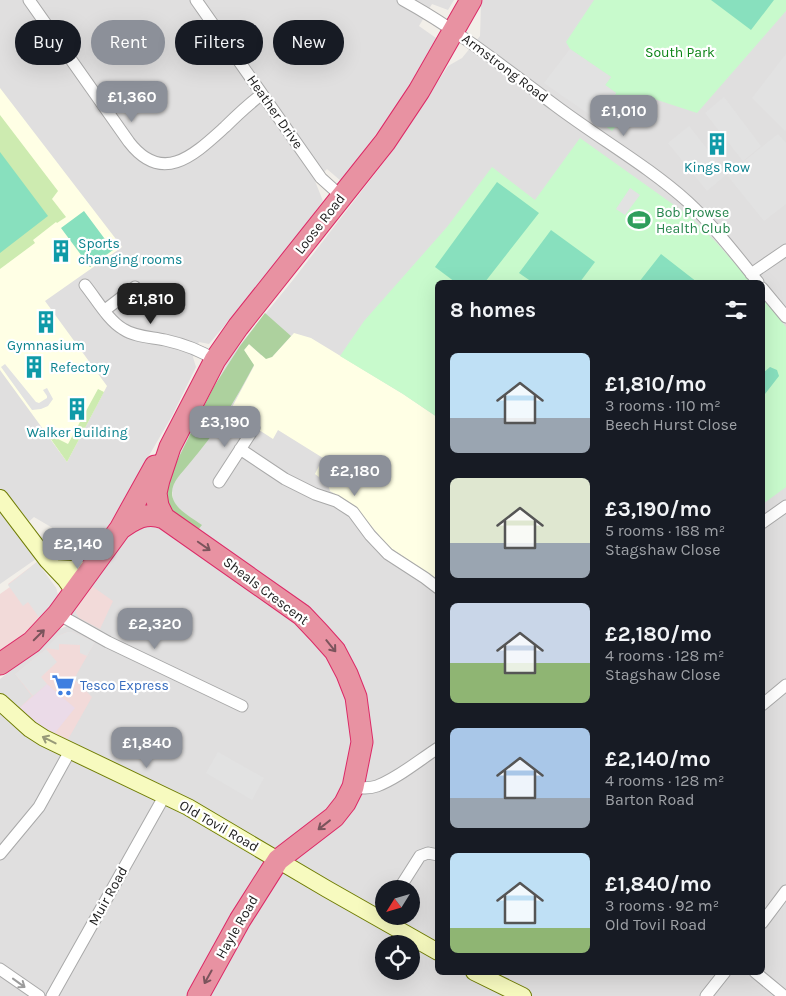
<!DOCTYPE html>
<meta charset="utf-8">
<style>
:root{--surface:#171b24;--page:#242831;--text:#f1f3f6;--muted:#9ea1a6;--accent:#8c9099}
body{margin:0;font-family:Karla,sans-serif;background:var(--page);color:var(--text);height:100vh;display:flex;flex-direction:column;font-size:19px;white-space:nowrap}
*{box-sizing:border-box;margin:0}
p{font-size:16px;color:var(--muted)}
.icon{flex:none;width:28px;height:28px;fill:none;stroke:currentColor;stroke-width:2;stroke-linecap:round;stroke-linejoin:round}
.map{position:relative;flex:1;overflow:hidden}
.drawer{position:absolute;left:435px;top:280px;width:330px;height:695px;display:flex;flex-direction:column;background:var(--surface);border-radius:8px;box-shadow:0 5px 20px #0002}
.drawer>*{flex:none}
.top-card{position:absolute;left:15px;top:20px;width:345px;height:45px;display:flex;gap:10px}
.needle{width:32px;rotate:233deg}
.buttons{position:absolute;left:375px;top:880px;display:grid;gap:10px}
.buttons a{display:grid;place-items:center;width:45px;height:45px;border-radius:50%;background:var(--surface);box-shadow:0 5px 20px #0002;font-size:25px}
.price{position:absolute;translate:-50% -42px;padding:0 11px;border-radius:10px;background:var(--accent);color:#fff;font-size:16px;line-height:32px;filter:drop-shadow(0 1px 2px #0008)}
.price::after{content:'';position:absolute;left:50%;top:30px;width:15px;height:11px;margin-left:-8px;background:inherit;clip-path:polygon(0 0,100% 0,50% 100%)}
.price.selected{background:#222;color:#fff}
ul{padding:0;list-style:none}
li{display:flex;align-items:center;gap:15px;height:125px;padding:0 15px}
li span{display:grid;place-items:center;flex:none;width:140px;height:100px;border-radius:8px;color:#555}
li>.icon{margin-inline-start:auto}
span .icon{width:60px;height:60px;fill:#fffc;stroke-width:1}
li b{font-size:21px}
h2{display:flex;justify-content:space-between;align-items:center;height:60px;padding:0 15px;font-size:21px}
.chip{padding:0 18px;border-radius:22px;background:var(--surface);box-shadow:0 5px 20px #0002;font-size:18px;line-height:45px}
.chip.selected{background:var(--accent);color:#fff}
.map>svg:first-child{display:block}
.residential{fill:#e0dfdf;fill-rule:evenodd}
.commercial{fill:#f2dad9}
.industrial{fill:#ebdbe8}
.education{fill:#ffffe5}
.grass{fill:#cdebb0}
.forest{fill:#add19e}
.park{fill:#c8facc}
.pitch{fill:#88e0be}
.parking{fill:#e2e2e2}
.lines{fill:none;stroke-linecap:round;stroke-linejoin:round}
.street-casing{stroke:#a9a9a9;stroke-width:13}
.secondary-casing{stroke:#707d05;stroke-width:18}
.highway-casing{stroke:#dc2a67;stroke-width:23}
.street{stroke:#fff;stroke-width:11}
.secondary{stroke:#f7fabf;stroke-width:16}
.highway{stroke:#e892a2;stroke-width:21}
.oneway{stroke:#7b545c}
.oneway2{stroke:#979978}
.oneway3{stroke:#9c9c9c}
.labels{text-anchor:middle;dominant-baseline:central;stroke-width:4.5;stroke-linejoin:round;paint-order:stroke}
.park-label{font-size:14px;fill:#0c8416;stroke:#fff}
.street-label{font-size:14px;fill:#222;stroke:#fff}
.culture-label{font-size:14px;fill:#0d838f;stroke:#fff}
.leisure-label{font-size:14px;fill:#27864d;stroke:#fff;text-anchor:start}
.shop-label{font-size:14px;fill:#366cbe;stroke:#fff;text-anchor:start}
</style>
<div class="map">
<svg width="786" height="996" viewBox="0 0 786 996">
<rect width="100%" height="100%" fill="#f2efe9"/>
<path class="residential" d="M0 0H454L448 10 432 4 419 26 436 38 400 102 341 181 327 169 315 181 323 201 272 269 209 344 199 342 193 357 196 367 172 416 93 552 34 517 16 533 36 559 0 584Z
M483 0H786V996H0V679L38 649 60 629 74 623 71 605 123 538 174 508 170 472 230 357 293 280 391 153 448 66 462 58 480 36 481 3ZM438 282H762V972H438ZM384 889H411V916H384ZM384 944H411V971H384Z"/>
<path class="commercial" d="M55 532 87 548 81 559 52 542 51 540Z
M37 562 56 588 59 599 0 661V594L10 587 8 584Z
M89 584 113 601 100 629 79 618 76 613V605Z
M67 632H72L95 642 74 679 92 697 66 743 15 712 32 696 15 674 46 649 58 636Z"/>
<path class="industrial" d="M47 684 75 708 50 739 15 712Z"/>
<path class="education" d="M0 88 122 247 45 301 107 386 67 462 0 370Z
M294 333 311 338 403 394 437 417V580L388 546 359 511 341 497 330 491 328 484 315 474 323 458 278 430 273 439 230 411 254 366 244 350 249 344 261 355 272 357Z"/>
<path class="grass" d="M0 115 58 191 52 199 66 217 57 223 56 222 33 240 35 243 0 269Z
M98 389 104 392 67 462 50 438 52 436 68 444Z"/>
<path class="forest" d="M265 313 291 336 272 357 266 359 249 344 244 350 254 365C235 401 215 434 189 464 182 473 172 481 172 493 172 508 191 517 202 525L197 531 173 514 169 507 166 495 167 485 178 459 213 388 240 346Z"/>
<path class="park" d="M594 0H786V11L697 113 642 95 612 131 600 122 616 93 605 85 611 77 570 49 566 42Z
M580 138 688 215 716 242 751 282H438L437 417 403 394 340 356 364 321 447 227 492 167 535 200Z
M762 297 786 327V487L763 504Z"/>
<path class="pitch" d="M711 0H774L751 30Z
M0 152 48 216 0 253Z
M497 182 539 213 485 282H455L435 267Z
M84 211 113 250 90 267 61 228Z
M551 230 595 262 580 282H532L519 273Z
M661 254 697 282H639Z
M770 367 777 370 779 376 765 394 763 393V373Z"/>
<path class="parking" d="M570 49 611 77 605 85 616 93 600 122 544 83Z
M786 54V129L785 131 752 98Z
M724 97 761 146 743 161 705 113Z
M689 126 727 174 707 191 668 143Z
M778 134 786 143V204L764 221 727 175Z
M630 188 640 195 625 215 616 209Z
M5 364 36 402 39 403 47 398V396L43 390 47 388 53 399 48 406 41 409 32 410 1 367Z
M37 562 56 588 59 599 41 620 28 602 23 606 8 585Z
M67 632H72L95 642 87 656 80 653V645L59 644V650L46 648 58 636Z
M46 649 57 662 41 677 47 684 33 696 15 674Z
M218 752 264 778 252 800 206 773Z"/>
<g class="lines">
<defs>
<path id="street" d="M29 0 129 142C163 186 195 154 225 127 237 115 249 104 262 94
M196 0 321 178 341 196
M403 0C458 30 506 69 556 106 600 139 648 166 688 202 714 226 736 255 758 282
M751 274 786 250
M85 285C97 300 108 320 123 329 135 337 151 337 165 340 183 344 200 350 215 360
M762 288 786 317
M105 310 135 287
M240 449 285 479 315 494 336 501 353 512 370 535 388 554 425 578 438 588
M219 482 254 428
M762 523 786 506
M58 614 108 642 242 706
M762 705 786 685
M353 787C361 788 369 789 377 786 398 778 418 761 438 748
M0 854 39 807 70 751
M399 889 420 856 428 853 438 855
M762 923 786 891
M0 969 39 996
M755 972 784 996
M52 996 165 795
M706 996 725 972"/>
<path id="secondary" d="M0 498 47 560 65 579 74 592
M55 568 91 570
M0 702 30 729 44 738 188 807 327 889 438 952
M474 972 523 996"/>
<path id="highway" d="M164 518 158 506 156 493 159 480 170 447 215 360 238 327 385 142 419 91 471 0
M120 529C134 519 146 511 164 518L302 615 319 633 335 651 347 674 356 697 362 742 353 787 345 803 334 817 278 860 240 920 198 996
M0 664 32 642 58 614 120 529 155 466"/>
</defs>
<use href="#street" class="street-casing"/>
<use href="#secondary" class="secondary-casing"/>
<use href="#highway" class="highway-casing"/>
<use href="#street" class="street"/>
<use href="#secondary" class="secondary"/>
<use href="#highway" class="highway"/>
</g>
<defs><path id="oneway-shaft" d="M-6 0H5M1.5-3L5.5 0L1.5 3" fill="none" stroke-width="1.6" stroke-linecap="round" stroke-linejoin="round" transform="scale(1.25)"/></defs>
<g class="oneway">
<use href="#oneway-shaft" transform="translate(204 546) rotate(35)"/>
<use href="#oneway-shaft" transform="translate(39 635) rotate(-45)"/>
<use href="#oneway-shaft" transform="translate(331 646) rotate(51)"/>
<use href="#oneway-shaft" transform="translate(324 825) rotate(142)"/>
<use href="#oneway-shaft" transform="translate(208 977) rotate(119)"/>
</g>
<use class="oneway2" href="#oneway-shaft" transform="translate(49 740) rotate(-153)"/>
<use class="oneway3" href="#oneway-shaft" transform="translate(19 983) rotate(36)"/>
<defs>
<symbol id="building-bare" viewBox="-9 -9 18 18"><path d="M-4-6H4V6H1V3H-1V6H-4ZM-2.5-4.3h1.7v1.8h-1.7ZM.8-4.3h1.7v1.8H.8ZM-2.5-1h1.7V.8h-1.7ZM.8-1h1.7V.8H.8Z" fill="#0f9aa8" stroke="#fff" stroke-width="2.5" paint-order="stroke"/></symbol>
<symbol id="stadium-bare" viewBox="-9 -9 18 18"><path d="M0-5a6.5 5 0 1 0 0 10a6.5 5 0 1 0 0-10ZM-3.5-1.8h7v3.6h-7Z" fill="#2e9e5b" stroke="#fff" stroke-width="2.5" paint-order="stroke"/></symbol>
<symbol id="supermarket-bare" viewBox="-9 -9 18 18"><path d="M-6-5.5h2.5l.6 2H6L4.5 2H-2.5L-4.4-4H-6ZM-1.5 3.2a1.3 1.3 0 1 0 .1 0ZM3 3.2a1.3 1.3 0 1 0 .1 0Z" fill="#3f7fe0" stroke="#fff" stroke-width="2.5" paint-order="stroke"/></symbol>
</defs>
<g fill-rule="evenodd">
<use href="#building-bare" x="701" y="128" width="32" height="32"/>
<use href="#stadium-bare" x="623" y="204" width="32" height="32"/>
<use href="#building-bare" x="45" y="235" width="32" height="32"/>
<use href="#building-bare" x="30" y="306" width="32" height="32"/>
<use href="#building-bare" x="18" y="351" width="32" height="32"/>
<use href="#building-bare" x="61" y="393" width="32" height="32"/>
<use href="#supermarket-bare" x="47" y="669" width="32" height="32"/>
</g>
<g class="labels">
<g class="park-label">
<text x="680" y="52">South Park</text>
</g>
<g class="street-label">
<text transform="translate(505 68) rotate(37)">Armstrong Road</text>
<text transform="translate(275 112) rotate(55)">Heather Drive</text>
<text transform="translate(320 224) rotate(-52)">Loose Road</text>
<text transform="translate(266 591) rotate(37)">Sheals Crescent</text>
<text transform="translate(219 826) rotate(30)">Old Tovil Road</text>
<text transform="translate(108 896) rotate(-61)">Muir Road</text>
<text transform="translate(237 927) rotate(-60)">Hayle Road</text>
</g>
<g class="culture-label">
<text x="717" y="167">Kings Row</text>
<text x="78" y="243" text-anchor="start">Sports<tspan x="78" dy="16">changing rooms</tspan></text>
<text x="46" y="345">Gymnasium</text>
<text x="50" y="367" text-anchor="start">Refectory</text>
<text x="77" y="432">Walker Building</text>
</g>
<g class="leisure-label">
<text x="656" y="212">Bob Prowse<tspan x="656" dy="16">Health Club</tspan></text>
</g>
<g class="shop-label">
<text x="80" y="685">Tesco Express</text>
</g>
</g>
</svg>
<div class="buttons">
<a><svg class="needle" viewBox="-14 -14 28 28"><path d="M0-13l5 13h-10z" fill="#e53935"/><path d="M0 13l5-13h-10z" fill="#9ea1a6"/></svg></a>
<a><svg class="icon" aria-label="locate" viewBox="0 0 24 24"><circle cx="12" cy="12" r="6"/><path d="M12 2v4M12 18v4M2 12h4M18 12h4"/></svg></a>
</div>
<b class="price" style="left:132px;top:123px">£1,360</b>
<b class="price" style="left:624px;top:137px">£1,010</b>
<b class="price selected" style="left:151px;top:325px">£1,810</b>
<b class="price" style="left:225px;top:448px">£3,190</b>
<b class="price" style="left:355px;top:497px">£2,180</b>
<b class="price" style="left:78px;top:570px">£2,140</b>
<b class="price" style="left:155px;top:650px">£2,320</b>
<b class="price" style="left:147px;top:769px">£1,840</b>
<div class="top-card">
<a class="chip">Buy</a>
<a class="chip selected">Rent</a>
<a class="chip">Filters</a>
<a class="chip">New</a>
</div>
<section class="drawer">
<h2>8 homes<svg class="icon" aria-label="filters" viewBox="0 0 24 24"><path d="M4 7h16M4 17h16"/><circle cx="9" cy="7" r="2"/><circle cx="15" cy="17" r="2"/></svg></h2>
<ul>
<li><span style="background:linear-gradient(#bfe0f5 65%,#9aa5b1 0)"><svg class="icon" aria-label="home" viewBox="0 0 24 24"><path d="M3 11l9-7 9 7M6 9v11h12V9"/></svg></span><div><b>£1,810/mo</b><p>3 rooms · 110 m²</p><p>Beech Hurst Close</p></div></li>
<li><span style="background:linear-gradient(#dfe7d0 65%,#9aa5b1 0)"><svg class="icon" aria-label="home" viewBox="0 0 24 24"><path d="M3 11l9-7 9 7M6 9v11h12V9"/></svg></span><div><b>£3,190/mo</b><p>5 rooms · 188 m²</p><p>Stagshaw Close</p></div></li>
<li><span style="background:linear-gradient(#c9d6e8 60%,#8fb573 0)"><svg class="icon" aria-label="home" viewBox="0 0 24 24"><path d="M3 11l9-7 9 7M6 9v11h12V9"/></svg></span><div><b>£2,180/mo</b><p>4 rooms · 128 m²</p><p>Stagshaw Close</p></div></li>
<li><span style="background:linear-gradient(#a9c7e8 70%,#9aa5b1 0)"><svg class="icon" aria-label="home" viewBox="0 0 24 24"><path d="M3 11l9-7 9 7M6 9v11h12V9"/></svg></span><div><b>£2,140/mo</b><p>4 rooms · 128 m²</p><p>Barton Road</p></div></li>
<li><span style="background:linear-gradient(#bfe0f5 75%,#8fb573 0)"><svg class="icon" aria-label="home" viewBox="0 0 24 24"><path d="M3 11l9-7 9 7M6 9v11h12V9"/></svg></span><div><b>£1,840/mo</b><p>3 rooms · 92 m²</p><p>Old Tovil Road</p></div></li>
</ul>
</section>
</div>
